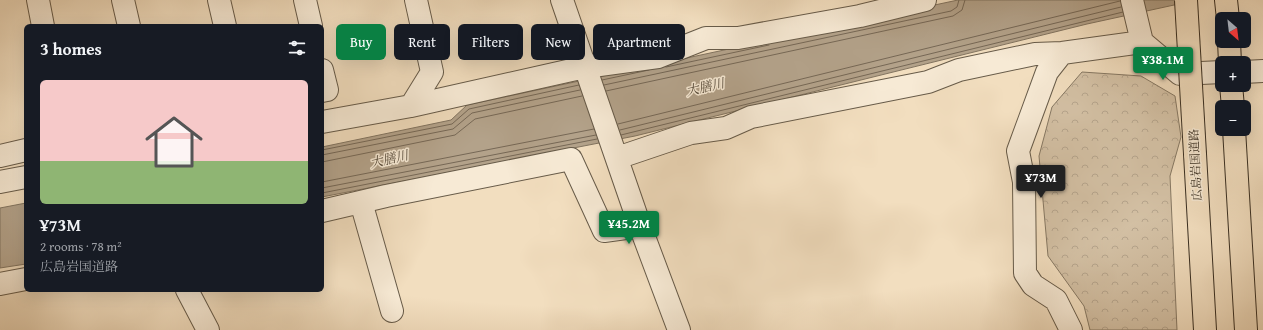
<!DOCTYPE html>
<meta charset="utf-8">
<style>
:root{--surface:#171b24;--page:#242831;--text:#f1f3f6;--muted:#9ea1a6;--accent:#0b8043}
body{margin:0;font-family:"Gentium Book Plus","Noto Serif JP",serif;background:var(--page);color:var(--text);height:100vh;display:flex;flex-direction:column;font-size:15px;white-space:nowrap}
*{box-sizing:border-box;margin:0}
p{font-size:13px;color:var(--muted)}
.icon{flex:none;width:22px;height:22px;fill:none;stroke:currentColor;stroke-width:2;stroke-linecap:round;stroke-linejoin:round}
.map{position:relative;flex:1;overflow:hidden}
.panel{position:absolute;left:24px;top:24px;width:300px;height:268px;display:flex;flex-direction:column;background:var(--surface);border-radius:6px;box-shadow:0 4px 16px #0002}
.panel>*{flex:none}
.banner{position:absolute;left:336px;top:24px;width:380px;height:36px;display:flex;gap:8px}
.needle{width:26px;rotate:152deg}
.tools{position:absolute;left:1215px;top:12px;display:grid;gap:8px}
.tools a{display:grid;place-items:center;width:36px;height:36px;border-radius:6px;background:var(--surface);box-shadow:0 4px 16px #0002;font-size:20px}
.price{position:absolute;translate:-50% -34px;padding:0 9px;border-radius:4px;background:var(--accent);color:#fff;font-size:13px;line-height:26px;filter:drop-shadow(0 1px 2px #0008)}
.price::after{content:'';position:absolute;left:50%;top:24px;width:12px;height:9px;margin-left:-6px;background:inherit;clip-path:polygon(0 0,100% 0,50% 100%)}
.price.current{background:#222;color:#fff}
ul{padding:0;list-style:none}
li{display:grid;align-content:center;gap:8px;height:212px;padding:0 16px}
li span{display:grid;place-items:center;height:124px;border-radius:6px;color:#555}
li>.icon{margin-inline-start:auto}
span .icon{width:72px;height:72px;fill:#fffc;stroke-width:1}
li b{font-size:17px}
h2{display:flex;justify-content:space-between;align-items:center;height:48px;padding:0 16px;font-size:17px}
.tag{padding:0 14px;border-radius:6px;background:var(--surface);box-shadow:0 4px 16px #0002;font-size:14px;line-height:36px}
.tag.current{background:var(--accent);color:#fff}
.map>svg:first-child{display:block}
.forest{fill:url(#forest-crowns);stroke:#867863}
.water{fill:#b3a28a;stroke:#827460}
.lines{fill:none;stroke-linecap:round;stroke-linejoin:round}
.shore{stroke:#766856;stroke-width:1}
.minor-casing{stroke:#675b49;stroke-width:24}
.highway-casing{stroke:#392f22;stroke-width:24}
.minor{stroke:#f7ead5;stroke-width:22}
.highway{stroke:#f2debf;stroke-width:22}
.highway-bridge-casing{stroke:#392f22;stroke-width:24;stroke-linecap:butt}
.highway-bridge{stroke:#f2debf;stroke-width:22}
.labels{text-anchor:middle;dominant-baseline:central;stroke-width:3;stroke-linejoin:round;paint-order:stroke}
.street-label{font-size:12px;fill:#392f22;stroke:#f7ead5}
.water-label{font-size:13px;font-style:italic;fill:#584c3c;stroke:#f7ead5}
</style>
<div class="map">
<svg width="1263" height="330" viewBox="0 0 1263 330">
<defs>
<pattern id="forest-crowns" width="20" height="18" patternUnits="userSpaceOnUse"><rect width="20" height="18" fill="#d3c0a4"/><path d="M2 6a3 3 0 1 1 6 0M12 15a3 3 0 1 1 6 0" fill="none" stroke="#b6a58d"/></pattern>
</defs>
<rect width="100%" height="100%" fill="#f2debf"/>
<filter id="stains"><feTurbulence type="fractalNoise" baseFrequency=".005" numOctaves="4"/><feColorMatrix values="0 0 0 0 .2 0 0 0 0 .09 0 0 0 0 .02 0 0 0 .5 -.17"/></filter>
<radialGradient id="worn" r=".72"><stop offset=".6" stop-color="#630" stop-opacity="0"/><stop offset="1" stop-color="#630" stop-opacity=".3"/></radialGradient>
<path class="forest" d="M1082 72 1141 76 1175 96 1181 137 1170 176 1177 330H1090L1084 306 1048 256 1039 156 1052 107Z"/>
<path class="water" d="M958 0H1197L1087 24 635 136 322 197V147L451 120 467 105Z
M26 203V264L0 268V208Z"/>
<g class="lines">
<path class="shore" d="M666 67 769 45
M602 80 649 70
M604 85 951 11 957 7 959 0
M606 91 953 16 962 10 965 0
M618 124 1120 1
M620 130 1121 7
M621 135 1123 12
M322 150 452 124 469 109 579 85
M322 155 453 129 472 113 580 90
M322 162 455 135 475 119 582 96
M322 182 594 129
M322 188 596 135
M322 193 597 139"/>
<defs>
<path id="minor" d="M38 0 43 26
M123 0 129 26
M219 0 225 26
M305 0 311 26
M562 0 640 226 679 330
M1132 0 1142 42 1180 74 1222 72
M1062 53 1047 72 1018 151 1024 182 1025 273 1033 285 1056 300 1071 330
M322 70 327 90 322 91
M1244 72 1263 71
M411 106 432 72 416 0
M322 122 411 106 585 67 658 57 706 38H738L860 16 925 0
M0 156 26 150
M617 158 691 133 726 128 751 117 928 82 959 70 1035 54 1062 53 1142 42
M0 182 26 177
M361 202 392 311
M322 211 386 196 571 159 604 231 640 226
M0 284 26 279
M187 290 208 330"/>
<path id="highway" d="M1226 0 1228 19
M1229 41 1230 63
M1231 85 1233 107
M1234 129 1246 330
M1195 154 1205 330"/>
</defs>
<use href="#minor" class="minor-casing"/>
<use href="#highway" class="highway-casing"/>
<use href="#minor" class="minor"/>
<use href="#highway" class="highway"/>
<defs>
<path id="highway-bridge" d="M1186 0 1195 154"/>
</defs>
<use href="#highway-bridge" class="highway-bridge-casing"/>
<use href="#highway-bridge" class="highway-bridge"/>
</g>
<g class="labels">
<g class="street-label">
<text transform="translate(1195 165) rotate(-93)">広島岩国道路</text>
</g>
<g class="water-label">
<text transform="translate(705 87) rotate(-13)">大膳川</text>
<text transform="translate(389 159) rotate(-13)">大膳川</text>
</g>
</g>
<rect width="100%" height="100%" filter="url(#stains)"/>
<rect width="100%" height="100%" fill="url(#worn)"/>
</svg>
<div class="tools">
<a><svg class="needle" viewBox="-14 -14 28 28"><path d="M0-13l5 13h-10z" fill="#e53935"/><path d="M0 13l5-13h-10z" fill="#9ea1a6"/></svg></a>
<a>+</a>
<a>−</a>
</div>
<b class="price" style="left:1163px;top:81px">¥38.1M</b>
<b class="price current" style="left:1041px;top:199px">¥73M</b>
<b class="price" style="left:629px;top:245px">¥45.2M</b>
<div class="banner">
<a class="tag current">Buy</a>
<a class="tag">Rent</a>
<a class="tag">Filters</a>
<a class="tag">New</a>
<a class="tag">Apartment</a>
</div>
<section class="panel">
<h2>3 homes<svg class="icon" aria-label="filters" viewBox="0 0 24 24"><path d="M4 7h16M4 17h16"/><circle cx="9" cy="7" r="2"/><circle cx="15" cy="17" r="2"/></svg></h2>
<ul>
<li><span style="background:linear-gradient(#f6c9c9 65%,#8fb573 0)"><svg class="icon" aria-label="home" viewBox="0 0 24 24"><path d="M3 11l9-7 9 7M6 9v11h12V9"/></svg></span><div><b>¥73M</b><p>2 rooms · 78 m²</p><p>広島岩国道路</p></div></li>
</ul>
</section>
</div>
